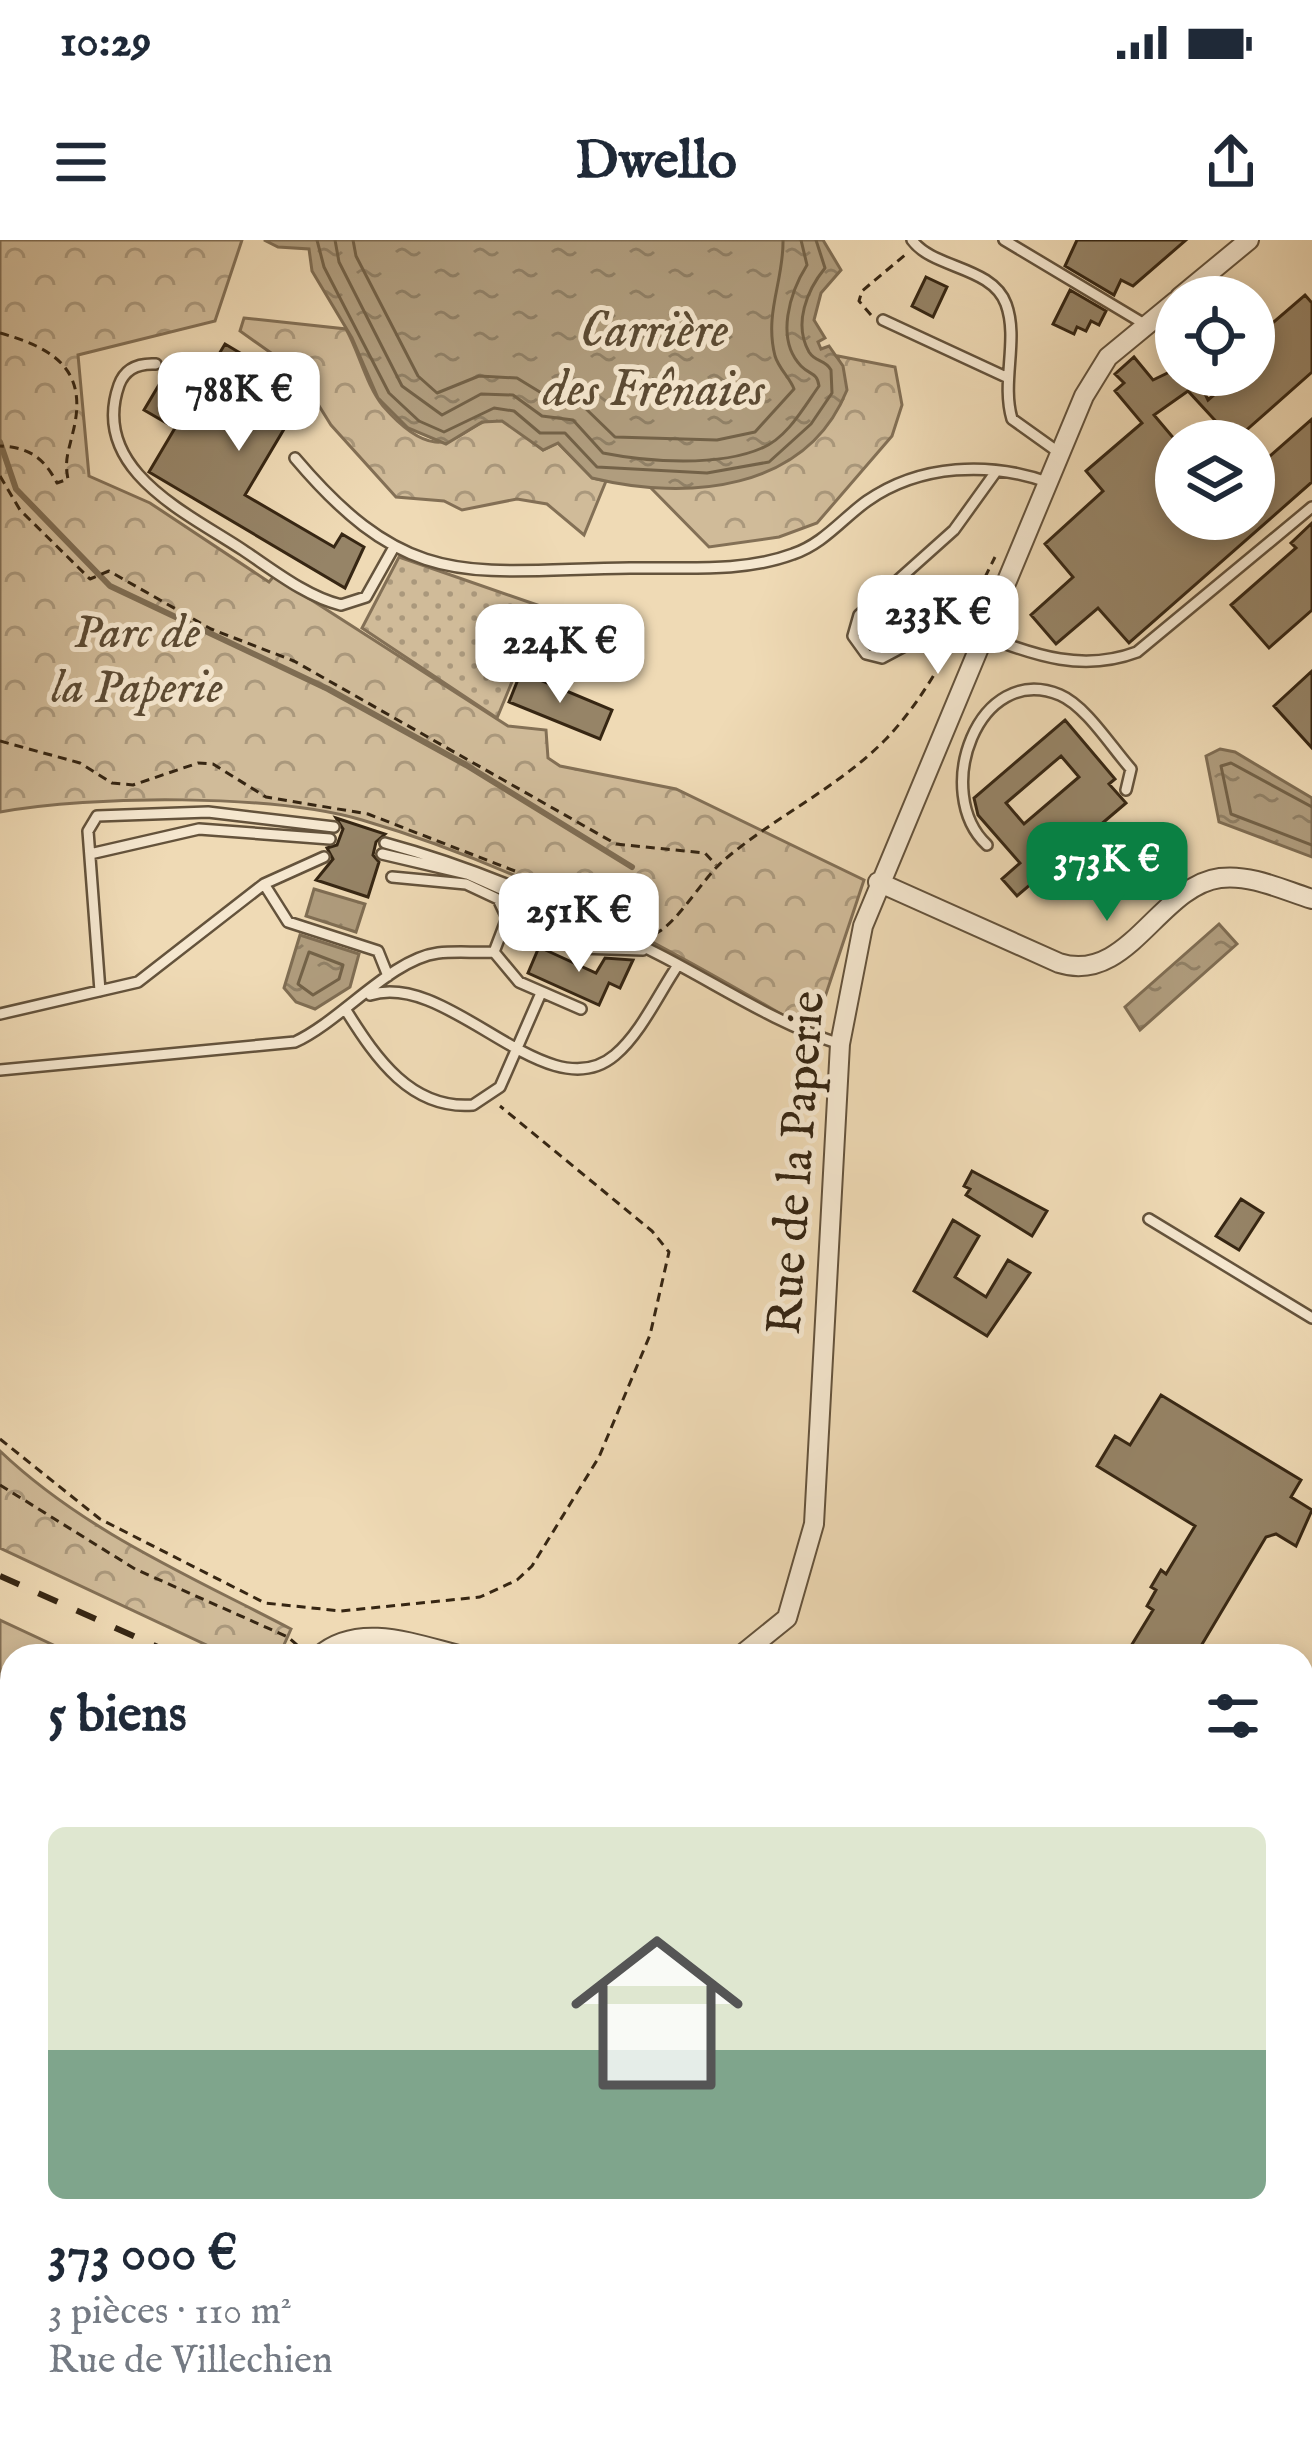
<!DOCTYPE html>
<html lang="fr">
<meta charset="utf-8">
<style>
:root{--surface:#fff;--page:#f2f2f3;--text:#1f2937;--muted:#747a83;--accent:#0b8043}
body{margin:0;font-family:"IM FELL English",serif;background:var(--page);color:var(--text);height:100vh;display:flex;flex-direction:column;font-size:45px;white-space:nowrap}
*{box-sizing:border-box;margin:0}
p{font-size:39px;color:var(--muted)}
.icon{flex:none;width:66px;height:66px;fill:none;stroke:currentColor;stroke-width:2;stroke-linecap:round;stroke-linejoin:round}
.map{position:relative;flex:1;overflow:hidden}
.panel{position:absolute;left:0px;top:1404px;width:1314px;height:807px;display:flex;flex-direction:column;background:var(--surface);border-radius:36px 36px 0 0;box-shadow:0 6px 18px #0003}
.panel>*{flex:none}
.tools{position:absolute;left:1155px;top:36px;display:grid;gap:24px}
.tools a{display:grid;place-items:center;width:120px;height:120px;border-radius:50%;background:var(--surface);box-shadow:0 6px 18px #0003;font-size:60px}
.price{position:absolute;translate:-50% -102px;padding:0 27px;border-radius:24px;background:#fff;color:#222;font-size:39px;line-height:78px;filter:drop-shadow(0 3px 6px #0008)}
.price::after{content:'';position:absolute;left:50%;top:72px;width:36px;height:27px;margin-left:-18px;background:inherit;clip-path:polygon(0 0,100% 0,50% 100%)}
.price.on{background:var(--accent);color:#fff}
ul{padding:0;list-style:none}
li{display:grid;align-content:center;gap:24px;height:636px;padding:0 48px}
li span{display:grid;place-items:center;height:372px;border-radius:18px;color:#555}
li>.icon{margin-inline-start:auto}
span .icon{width:216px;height:216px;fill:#fffc;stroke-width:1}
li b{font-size:51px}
h2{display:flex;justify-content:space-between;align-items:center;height:144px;padding:0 48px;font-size:51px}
.status{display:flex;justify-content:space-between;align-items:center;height:84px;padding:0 60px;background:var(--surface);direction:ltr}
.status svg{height:33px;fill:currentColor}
header{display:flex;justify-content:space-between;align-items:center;height:156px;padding:0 48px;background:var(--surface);font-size:54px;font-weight:700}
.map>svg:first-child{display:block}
.grass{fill:url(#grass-tufts);stroke:#837056;stroke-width:3}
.forest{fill:url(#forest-crowns);stroke:#837056;stroke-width:3}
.garden{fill:url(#garden-dots);stroke:#837056;stroke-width:3}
.pitch{fill:#d0bb99;stroke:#837056;stroke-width:3}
.water{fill:url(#water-ripples);stroke:#7f6d53;stroke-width:3}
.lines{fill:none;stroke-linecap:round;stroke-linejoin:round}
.shore{stroke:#736248;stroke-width:3}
.stream{stroke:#7f6d53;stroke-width:6}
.building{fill:#968467;stroke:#362613;stroke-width:3;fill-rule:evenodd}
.service-casing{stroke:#64533c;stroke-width:14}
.minor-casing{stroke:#64533c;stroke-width:22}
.path{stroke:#362613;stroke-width:3;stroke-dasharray:9 6;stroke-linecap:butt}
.service{stroke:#f5e7cf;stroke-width:9}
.minor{stroke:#f5e7cf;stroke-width:18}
.rail{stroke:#362613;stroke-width:6;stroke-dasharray:21 21;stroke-linecap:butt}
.labels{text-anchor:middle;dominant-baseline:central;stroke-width:10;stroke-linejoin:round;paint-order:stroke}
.park-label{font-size:48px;font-style:italic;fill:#5c4b34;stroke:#f5e7cf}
.street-label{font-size:48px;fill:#362613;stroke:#f5e7cf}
.water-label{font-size:51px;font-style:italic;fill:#5b4a33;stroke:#f5e7cf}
</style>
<div class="status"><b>10:29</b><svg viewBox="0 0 49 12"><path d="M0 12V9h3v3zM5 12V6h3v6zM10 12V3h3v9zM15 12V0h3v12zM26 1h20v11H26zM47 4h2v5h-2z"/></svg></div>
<header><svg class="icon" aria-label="menu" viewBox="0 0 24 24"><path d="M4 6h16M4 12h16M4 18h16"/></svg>Dwello<svg class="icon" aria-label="share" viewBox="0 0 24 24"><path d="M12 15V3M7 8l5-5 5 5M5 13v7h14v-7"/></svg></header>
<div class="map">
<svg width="1312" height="2209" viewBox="0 0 1312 2209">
<defs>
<pattern id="grass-tufts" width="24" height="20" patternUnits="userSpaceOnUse" patternTransform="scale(3)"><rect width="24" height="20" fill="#d0bb99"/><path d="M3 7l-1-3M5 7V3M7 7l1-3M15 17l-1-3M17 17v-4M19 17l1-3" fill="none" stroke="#aa987c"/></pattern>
<pattern id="forest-crowns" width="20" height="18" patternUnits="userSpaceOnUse" patternTransform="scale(3)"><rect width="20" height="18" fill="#d0bb99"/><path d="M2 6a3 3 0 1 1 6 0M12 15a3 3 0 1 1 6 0" fill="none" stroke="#aa987c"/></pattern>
<pattern id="garden-dots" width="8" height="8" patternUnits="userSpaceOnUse" patternTransform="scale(3)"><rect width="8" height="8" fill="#d0bb99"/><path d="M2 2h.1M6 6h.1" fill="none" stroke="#aa987c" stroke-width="1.8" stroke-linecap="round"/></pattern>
<pattern id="water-ripples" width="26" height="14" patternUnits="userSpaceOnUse" patternTransform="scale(3)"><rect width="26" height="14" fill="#b09d7e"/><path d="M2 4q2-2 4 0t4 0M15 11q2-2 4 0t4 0" fill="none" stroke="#908066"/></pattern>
</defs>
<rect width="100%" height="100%" fill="#efdab5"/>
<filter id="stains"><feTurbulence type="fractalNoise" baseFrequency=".00167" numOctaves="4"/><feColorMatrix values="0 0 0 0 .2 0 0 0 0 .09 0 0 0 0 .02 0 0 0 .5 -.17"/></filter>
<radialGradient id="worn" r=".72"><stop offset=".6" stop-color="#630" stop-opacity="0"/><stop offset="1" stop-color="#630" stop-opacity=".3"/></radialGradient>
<path class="grass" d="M1302 2029 1312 2031V2209H1205V2199H1302Z"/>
<path class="forest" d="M0 0H242L215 81 78 115 89 236 150 263 269 342 274 336 508 486 546 490 548 518 560 526 676 549 864 640 813 793C670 708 523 627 362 580 273 554 92 555 0 572Z
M244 78 346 89C359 112 366 145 383 166 453 246 466 166 506 181 518 186 532 202 543 210L558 203 592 238 606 241 584 295 547 264 517 259 462 270 444 261 396 257 331 185 298 132 240 91Z
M838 116 895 127 902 165 892 196 817 283 779 297 709 307 647 244C737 248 790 236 843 159Z
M0 1211C84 1291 190 1336 291 1389L279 1416H230L0 1308Z"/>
<path class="garden" d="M399 317 543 367 497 478 362 388Z"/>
<path class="pitch" d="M0 1380 77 1416H12V1673L0 1687Z"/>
<path class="water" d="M264 0H823L841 30 821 53 814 80 825 98 818 102 821 109 829 106 843 126 847 150C806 252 686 261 592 238L558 203 543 210 502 181 482 182 446 204 408 188 378 158 352 98 312 31 309 9 278 7Z
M1220 509 1235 512 1312 558V617L1219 582 1206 516Z
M314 649 365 664 356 692 306 676Z
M1219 684 1237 704 1140 790 1125 767Z
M300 695 359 714 350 747 315 769 296 762 284 748Z"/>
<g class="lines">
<path class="shore" d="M317 0 324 27 389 153 419 181 444 192 494 168 514 171 540 193H565L597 227 707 233 769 222 811 184 832 153 831 130C825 119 816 123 809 112 793 84 807 50 825 28L816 0
M335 0 339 22 402 146 442 175 481 154 513 155 542 176 573 180 603 213C648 222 719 227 762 208 787 198 804 167 819 146 817 132 811 136 801 126 775 99 790 52 807 25L801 0
M353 0 356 16 418 136 437 153 479 136 517 138 548 157 582 165 615 197 717 200 755 192 794 149C790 138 779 129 775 116 764 73 784 40 783 0
M1312 567 1231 523 1221 526 1231 574 1312 605
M309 712 343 725 339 739 313 755 298 744Z"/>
<path class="stream" d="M0 202 16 249 110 346 328 449 466 525 632 627
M910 2209 913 2199"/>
</g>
<path class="building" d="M1077 0H1186L1133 46 1121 40 1114 55 1065 26Z
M926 37 947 47 933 77 912 66Z
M1070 50 1106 71 1099 85 1091 81 1086 91 1077 87 1074 94 1053 84Z
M1305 55 1312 63V132L1234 201 1188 151 1154 175 1176 201V279H1254V230L1312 179V242L1129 403 1098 368 1056 404 1031 375 1073 337 1045 304 1103 251 1086 231 1142 183 1115 151 1124 143 1115 134 1134 117 1153 140 1176 129V135H1196L1208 160 1237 135H1254V99Z
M225 104 306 152 245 255 334 307 342 294 364 307 345 348 149 232 175 188 144 170 163 138 194 156Z
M1312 283V370L1269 408 1231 365 1296 308 1291 303Z
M1312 431V508L1274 466Z
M521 432 612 470 600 499 509 462Z
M1065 480 1115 539 1109 544 1126 563 1017 656 1002 639 1020 623 978 575 974 558ZM1061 516 1079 537 1024 584 1006 563Z
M336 578 385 594 376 602 373 615 379 622 368 657 316 640 333 619 327 608 337 605 343 589Z
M539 707 596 733 605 718 633 720 620 748 609 743 599 765 528 733Z
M972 931 1047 971 1032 996 966 955 970 949 964 946Z
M1241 959 1263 973 1239 1010 1216 996Z
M953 980 979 996 955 1037 986 1057 1008 1020 1030 1033 987 1096 914 1051Z
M1161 1155 1301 1240 1291 1257 1312 1270 1296 1306 1276 1294 1266 1297 1195 1416H1147L1131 1406 1153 1370 1147 1366 1156 1350 1151 1347 1161 1330 1166 1334 1195 1286 1097 1226 1115 1196 1130 1205Z"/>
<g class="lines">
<defs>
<path id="service" d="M912 0C933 29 992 26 1006 64 1019 99 1001 142 1012 179L1061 214
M1004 0 1146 85
M883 80 1006 137
M156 124C139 123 125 128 119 145 89 230 189 274 243 310 273 330 307 357 341 365L366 357 394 307
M295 218C410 354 470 330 630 328 684 327 742 333 793 314 823 304 842 279 867 261 920 224 990 221 1050 243
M937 382 929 393 882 418 866 414 853 396 859 375 954 290 995 233
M985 396C1035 416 1084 432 1137 412L1312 267
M385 603C481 629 569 669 658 714 719 745 774 783 840 804
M987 605C931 553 978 421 1060 455 1086 466 1112 508 1131 529L1126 550
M90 614 199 589 330 599
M382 614 467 634 541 667 578 708 643 710
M392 637 466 644 498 659 507 678 494 712
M264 644 324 617
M494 712 519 742 581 769
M100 751 88 591 97 576 208 572 334 587
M370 755C450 730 547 873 615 815 641 793 659 753 678 725
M347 772C376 818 411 870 473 865L500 847 541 753
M0 774 138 742 264 644 288 682 378 711 388 736
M0 830 295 802C341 781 391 719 438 713 456 711 476 713 494 712
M1149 979 1312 1078
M399 1407 420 1416
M0 1496 12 1507
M0 1636 12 1622
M0 1870 12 1876
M0 2045 12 2031"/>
<path id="minor" d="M1180 57 1249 0
M878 642 1059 723C1128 745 1159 646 1220 638 1251 634 1283 650 1312 659
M319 1416C359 1381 417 1405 462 1416
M740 1416 787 1378 814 1284 840 804 863 686 1084 156 1108 117 1176 61
M165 2199 185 2209
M1050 2199 1078 2209
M139 2209 145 2199
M345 2209 351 2199
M775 2209 777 2199"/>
</defs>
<use href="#service" class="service-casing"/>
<use href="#minor" class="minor-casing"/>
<path class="path" d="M871 75 859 61 862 51 905 15
M0 93C53 108 89 129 73 192 69 210 64 220 68 239L57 243C44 218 29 207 0 206
M0 236 20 270 90 339 109 331 211 389 294 421 616 604 705 613 716 625
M0 501 80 523 112 543 133 545 198 523 213 524 266 557 368 574 515 631
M654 694C676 686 702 639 723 621 774 577 838 548 886 499 934 449 964 379 995 317
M0 1199 100 1279 265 1363 341 1371 480 1357 517 1340 532 1326 599 1217 650 1095 669 1012 652 991 500 866
M0 1245 135 1329 288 1397 304 1411
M0 1914 12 1917
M1302 1968H1312
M0 2145 12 2142
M249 2209 254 2199
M683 2209 685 2199
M883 2209 884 2199
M1223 2209V2199"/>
<use href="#service" class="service"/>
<use href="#minor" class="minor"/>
<path class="rail" d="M0 1336 178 1416
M1302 1857 1312 1861"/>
</g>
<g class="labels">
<g class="park-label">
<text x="137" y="394">Parc de<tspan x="137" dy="55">la Paperie</tspan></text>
</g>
<g class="street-label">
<text transform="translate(798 923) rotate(-86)">Rue de la Paperie</text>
</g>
<g class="water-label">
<text x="654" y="92">Carrière<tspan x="654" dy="59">des Frênaies</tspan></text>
</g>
</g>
<rect width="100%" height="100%" filter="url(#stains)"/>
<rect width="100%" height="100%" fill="url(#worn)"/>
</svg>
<div class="tools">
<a><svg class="icon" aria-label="locate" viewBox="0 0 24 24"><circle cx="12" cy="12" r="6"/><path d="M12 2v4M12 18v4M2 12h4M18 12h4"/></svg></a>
<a><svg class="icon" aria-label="layers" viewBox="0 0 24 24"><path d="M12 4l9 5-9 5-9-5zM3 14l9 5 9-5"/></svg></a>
</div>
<b class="price" style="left:239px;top:214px">788K €</b>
<b class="price" style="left:938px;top:437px">233K €</b>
<b class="price" style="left:560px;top:466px">224K €</b>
<b class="price on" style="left:1107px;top:684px">373K €</b>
<b class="price" style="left:579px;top:735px">251K €</b>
<section class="panel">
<h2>5 biens<svg class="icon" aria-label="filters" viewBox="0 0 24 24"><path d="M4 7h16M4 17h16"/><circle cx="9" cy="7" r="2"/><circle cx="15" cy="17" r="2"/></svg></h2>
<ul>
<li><span style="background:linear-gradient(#dfe7d0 60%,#7fa58c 0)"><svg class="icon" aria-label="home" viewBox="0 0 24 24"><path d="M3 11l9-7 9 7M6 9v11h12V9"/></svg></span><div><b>373 000 €</b><p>3 pièces · 110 m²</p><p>Rue de Villechien</p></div></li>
</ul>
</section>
</div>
